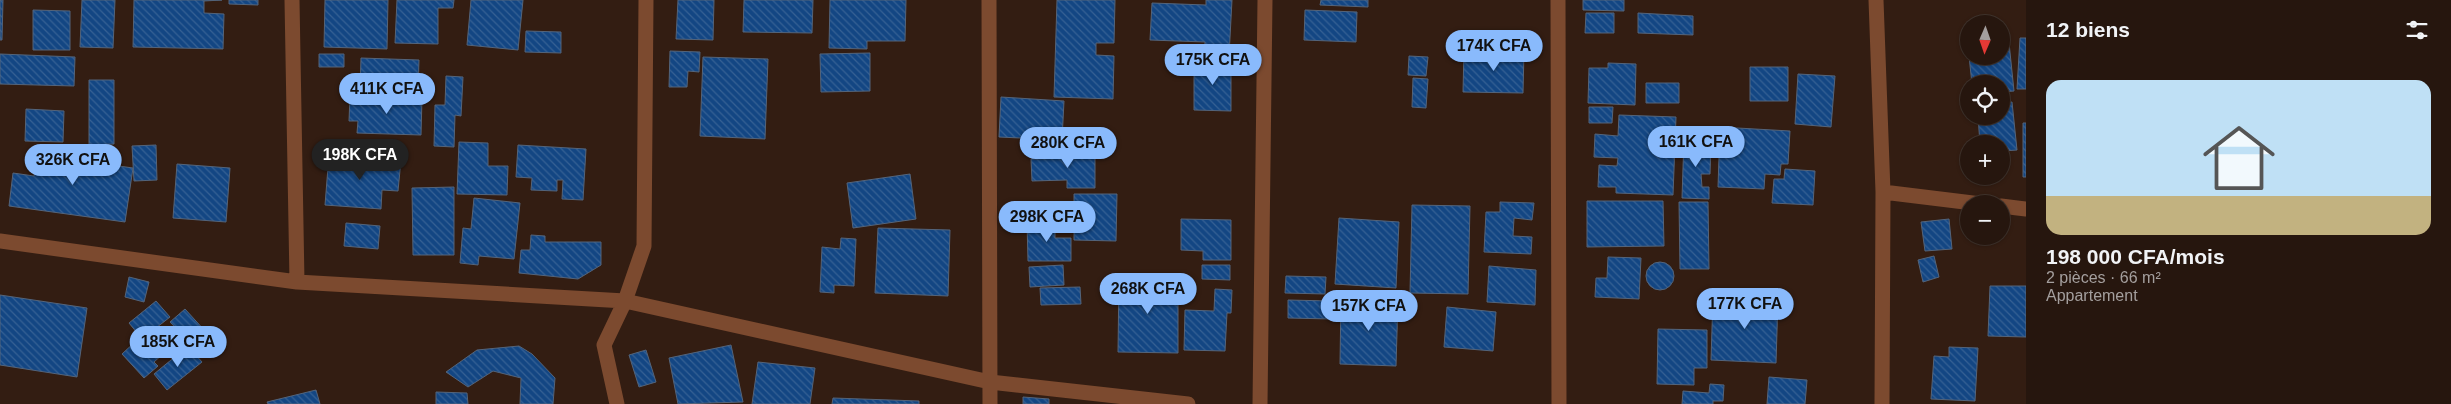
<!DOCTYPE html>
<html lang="fr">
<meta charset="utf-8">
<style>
:root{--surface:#26160e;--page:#32231c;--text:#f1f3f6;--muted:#a49f9e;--line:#42352e;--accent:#89bafc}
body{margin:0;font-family:Arial,sans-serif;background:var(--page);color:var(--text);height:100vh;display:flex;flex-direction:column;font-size:19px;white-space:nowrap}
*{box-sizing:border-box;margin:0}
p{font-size:16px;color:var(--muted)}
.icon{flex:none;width:28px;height:28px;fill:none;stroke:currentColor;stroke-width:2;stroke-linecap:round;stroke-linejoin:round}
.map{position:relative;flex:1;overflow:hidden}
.sheet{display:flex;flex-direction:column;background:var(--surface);width:425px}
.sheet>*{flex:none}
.needle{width:32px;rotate:182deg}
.buttons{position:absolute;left:1960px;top:15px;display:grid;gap:10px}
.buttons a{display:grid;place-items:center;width:50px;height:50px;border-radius:50%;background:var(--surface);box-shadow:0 1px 4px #0004,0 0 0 1px var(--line);font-size:25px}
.price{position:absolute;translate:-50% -42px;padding:0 11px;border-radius:18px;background:var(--accent);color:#111;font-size:16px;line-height:32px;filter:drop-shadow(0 1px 2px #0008)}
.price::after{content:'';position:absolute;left:50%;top:30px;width:15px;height:11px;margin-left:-8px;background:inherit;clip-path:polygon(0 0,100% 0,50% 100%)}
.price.selected{background:#222;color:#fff}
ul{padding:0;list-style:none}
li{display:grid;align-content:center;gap:10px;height:265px;padding:0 20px}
li span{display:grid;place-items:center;height:155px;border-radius:15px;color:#555}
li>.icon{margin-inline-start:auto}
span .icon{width:90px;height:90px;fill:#fffc;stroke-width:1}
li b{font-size:21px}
h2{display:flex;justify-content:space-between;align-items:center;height:60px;padding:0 20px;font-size:21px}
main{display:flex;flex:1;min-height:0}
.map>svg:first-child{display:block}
.building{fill:url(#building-back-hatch);stroke:#54647a}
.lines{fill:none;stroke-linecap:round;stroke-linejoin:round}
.minor{stroke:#7c4a2f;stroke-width:15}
</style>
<main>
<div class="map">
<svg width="2026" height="404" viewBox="0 0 2026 404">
<defs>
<pattern id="building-back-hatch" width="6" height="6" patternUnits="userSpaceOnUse" patternTransform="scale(1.25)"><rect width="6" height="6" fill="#134683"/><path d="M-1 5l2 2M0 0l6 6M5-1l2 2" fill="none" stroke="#366194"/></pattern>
</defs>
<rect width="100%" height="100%" fill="#331d12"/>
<path class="building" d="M0 0H3L2 40H0Z
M82 0H115L113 48 80 47Z
M134 0H222L204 1V13L224 14 223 49 133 47Z
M229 0H258V5L229 4Z
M325 0H388L387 49 324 47Z
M397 0H454L453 8H438V44L395 43Z
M471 0H523L518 50 467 45Z
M678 0H714L713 40 676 39Z
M744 0H813L812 33 743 32Z
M830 0H906L905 41H867V49L829 48Z
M1057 0H1115L1114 43H1096V55L1114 56 1113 99 1054 97Z
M1206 0H1232L1229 56 1204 55 1205 42 1150 40 1152 3 1206 5Z
M1321 0H1368V7L1320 5Z
M1583 0H1624V11L1583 10Z
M33 10 70 11V50H33Z
M1305 10 1357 12 1356 42 1304 40Z
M1586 13H1614V33H1585Z
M1638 13 1693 16V35L1638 33Z
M526 31 561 32V53L525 52Z
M2008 33 2014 91 2001 92V84H1972L1969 56H2001V34Z
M2020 38H2026V89H2017Z
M1464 50 1524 51 1523 93 1463 92Z
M670 51 700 52 699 72 688 71 687 87H669Z
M870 53V91L821 92 820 54Z
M0 54 75 57 74 86 0 84Z
M319 54H344V67H319Z
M1409 56 1428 57 1426 76 1408 75Z
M703 57 768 59 765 139 700 136Z
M361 58 419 60 418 92 360 91Z
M1194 61H1231V111L1194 110Z
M1608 63 1636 64 1635 105 1588 103 1589 68H1608Z
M1750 67H1788V101H1750Z
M1798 74 1835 76 1831 127 1795 124Z
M446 76 463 77 461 116 455 115 454 147 434 146 435 105H445Z
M1413 78 1428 79 1426 108 1412 107Z
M89 80H114V144L89 145Z
M1646 83H1679V103H1646Z
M350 96 422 98 421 135 357 133 358 121H349Z
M1001 97 1064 101 1062 140 999 137Z
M2012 102 2017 150 2003 151 2002 142 1980 144 1978 116H2001V103Z
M1589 107H1613L1612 123H1589Z
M26 109 64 111 63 142 25 141Z
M1619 115 1676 117 1673 195 1616 193V187H1598L1599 165 1617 166 1618 158 1594 157 1595 134 1618 136Z
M2023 123H2026V177H2023Z
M1720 127 1790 131 1788 164H1781L1780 175 1765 174 1764 189 1718 187Z
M1684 138 1711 139 1710 174H1701L1702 187H1709V199L1682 198Z
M459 142 488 143V166H508L507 195 457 194Z
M156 145 157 180 134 181 132 146Z
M518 145 586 149 583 200 562 199 563 180H557V191L531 190 532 178 516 177Z
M38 146 91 153 90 162 133 168 125 222 9 206 13 173 34 176Z
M1079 147H1095V188H1067V180L1032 181 1031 159 1079 158Z
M329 155 401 160 398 191 382 190 381 209 325 205Z
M177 164 230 168 226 222 173 218Z
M1785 169 1815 171 1813 205 1772 203 1774 179H1784Z
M910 174 916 219 853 228 847 183Z
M454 187V255H413L412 188Z
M1074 194H1117L1116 241 1074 240Z
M474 198 520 203 514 259 479 256 478 265 460 263 463 228 471 229Z
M1587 201H1663L1664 246 1587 247Z
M1500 202 1534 203 1532 220 1514 218 1513 236 1532 237 1531 254 1484 252 1486 212H1500Z
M1679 202H1708L1709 269H1680Z
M1412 205 1470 206 1468 294 1410 293Z
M1339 218 1399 222 1396 288 1335 284Z
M1181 219 1231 220V260H1203V251L1181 250Z
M1949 219 1952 249 1925 251 1921 222Z
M1027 222H1055V238H1071V261H1028Z
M346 223 380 226 378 249 344 246Z
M878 228 950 230 948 296 875 293Z
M531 235 545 236V242H601V265L578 279 519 273 521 250H530Z
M841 238 856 239 854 286 834 285V293L820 292 822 247 840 249Z
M1934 256 1939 277 1923 282 1918 260Z
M1608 257 1641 258 1639 299 1595 297 1596 278H1607Z
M1646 276a14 14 0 1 1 28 0a14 14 0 1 1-28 0Z
M1063 265 1064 285 1030 287 1029 267Z
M1202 265H1230V280L1202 279Z
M1489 266 1536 270 1535 305 1487 302Z
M1119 276 1178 277V353L1118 352Z
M1286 276 1326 277 1325 294 1285 293Z
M129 277 149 282 144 302 125 297Z
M1990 286H2026V337L1988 336Z
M1080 287 1081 304 1041 305 1040 288Z
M1215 289 1232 290 1231 313H1227L1225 351 1184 350 1185 310 1214 311Z
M0 295 87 308 77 377 0 365Z
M1713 297 1778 299 1776 363 1711 360Z
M1341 298 1398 300 1396 366 1340 364Z
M1288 300 1331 301V319L1288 318Z
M156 301 170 317 142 339 129 323Z
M1447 307 1496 312 1493 351 1444 347Z
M185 309 206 332 192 345 170 322Z
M1658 329 1707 330V368H1694V385L1657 384Z
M137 340 143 347 151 340 163 354 154 362 158 366 144 378 122 354Z
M731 345 743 402 678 404 669 358Z
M188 346 202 362 167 390 154 374Z
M519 346 532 354 555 378 553 404H520L521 378 493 371 468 387 446 372 477 350Z
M1949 347 1978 348 1975 401 1931 399 1934 356 1949 357Z
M646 350 656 382 639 387 629 355Z
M758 362 815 368 810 404H752Z
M1769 377 1807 380 1805 404H1767Z
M1710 384 1724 385 1723 401H1713V404H1682L1683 391 1709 393Z
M316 390 320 404H268L267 402Z
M436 392 467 393 468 404H436Z
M1023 397 1049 399V404H1023Z
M833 398 919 401V404H832Z"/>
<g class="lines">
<path class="minor" d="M292 0 297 282
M989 0 990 404
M1558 0 1559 404
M1876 0 1883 192 1882 404
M1883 192 1981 204
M2001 206 2026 209
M0 241 297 282 625 301 990 382 1188 404
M617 404 604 345 625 301 644 246 646 0
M1260 404 1265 0"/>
</g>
</svg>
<div class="buttons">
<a><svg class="needle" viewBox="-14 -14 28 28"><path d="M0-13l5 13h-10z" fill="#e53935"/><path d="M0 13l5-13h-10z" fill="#a49f9e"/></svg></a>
<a><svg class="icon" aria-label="locate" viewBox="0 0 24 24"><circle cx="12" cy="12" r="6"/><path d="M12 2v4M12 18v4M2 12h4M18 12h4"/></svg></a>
<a>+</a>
<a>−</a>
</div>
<b class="price" style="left:1494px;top:72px">174K CFA</b>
<b class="price" style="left:1213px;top:86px">175K CFA</b>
<b class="price" style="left:387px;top:115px">411K CFA</b>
<b class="price" style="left:1696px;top:168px">161K CFA</b>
<b class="price" style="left:1068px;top:169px">280K CFA</b>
<b class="price selected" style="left:360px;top:181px">198K CFA</b>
<b class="price" style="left:73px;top:186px">326K CFA</b>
<b class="price" style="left:1047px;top:243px">298K CFA</b>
<b class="price" style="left:1148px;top:315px">268K CFA</b>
<b class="price" style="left:1745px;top:330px">177K CFA</b>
<b class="price" style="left:1369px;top:332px">157K CFA</b>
<b class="price" style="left:178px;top:368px">185K CFA</b>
</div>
<section class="sheet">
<h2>12 biens<svg class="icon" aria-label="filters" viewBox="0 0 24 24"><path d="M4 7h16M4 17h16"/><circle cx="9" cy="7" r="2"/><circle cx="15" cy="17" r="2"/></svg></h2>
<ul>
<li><span style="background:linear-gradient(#bfe0f5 75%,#c2b280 0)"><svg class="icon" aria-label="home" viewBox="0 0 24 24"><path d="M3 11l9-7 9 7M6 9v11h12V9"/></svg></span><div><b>198 000 CFA/mois</b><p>2 pièces · 66 m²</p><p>Appartement</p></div></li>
</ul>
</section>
</main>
